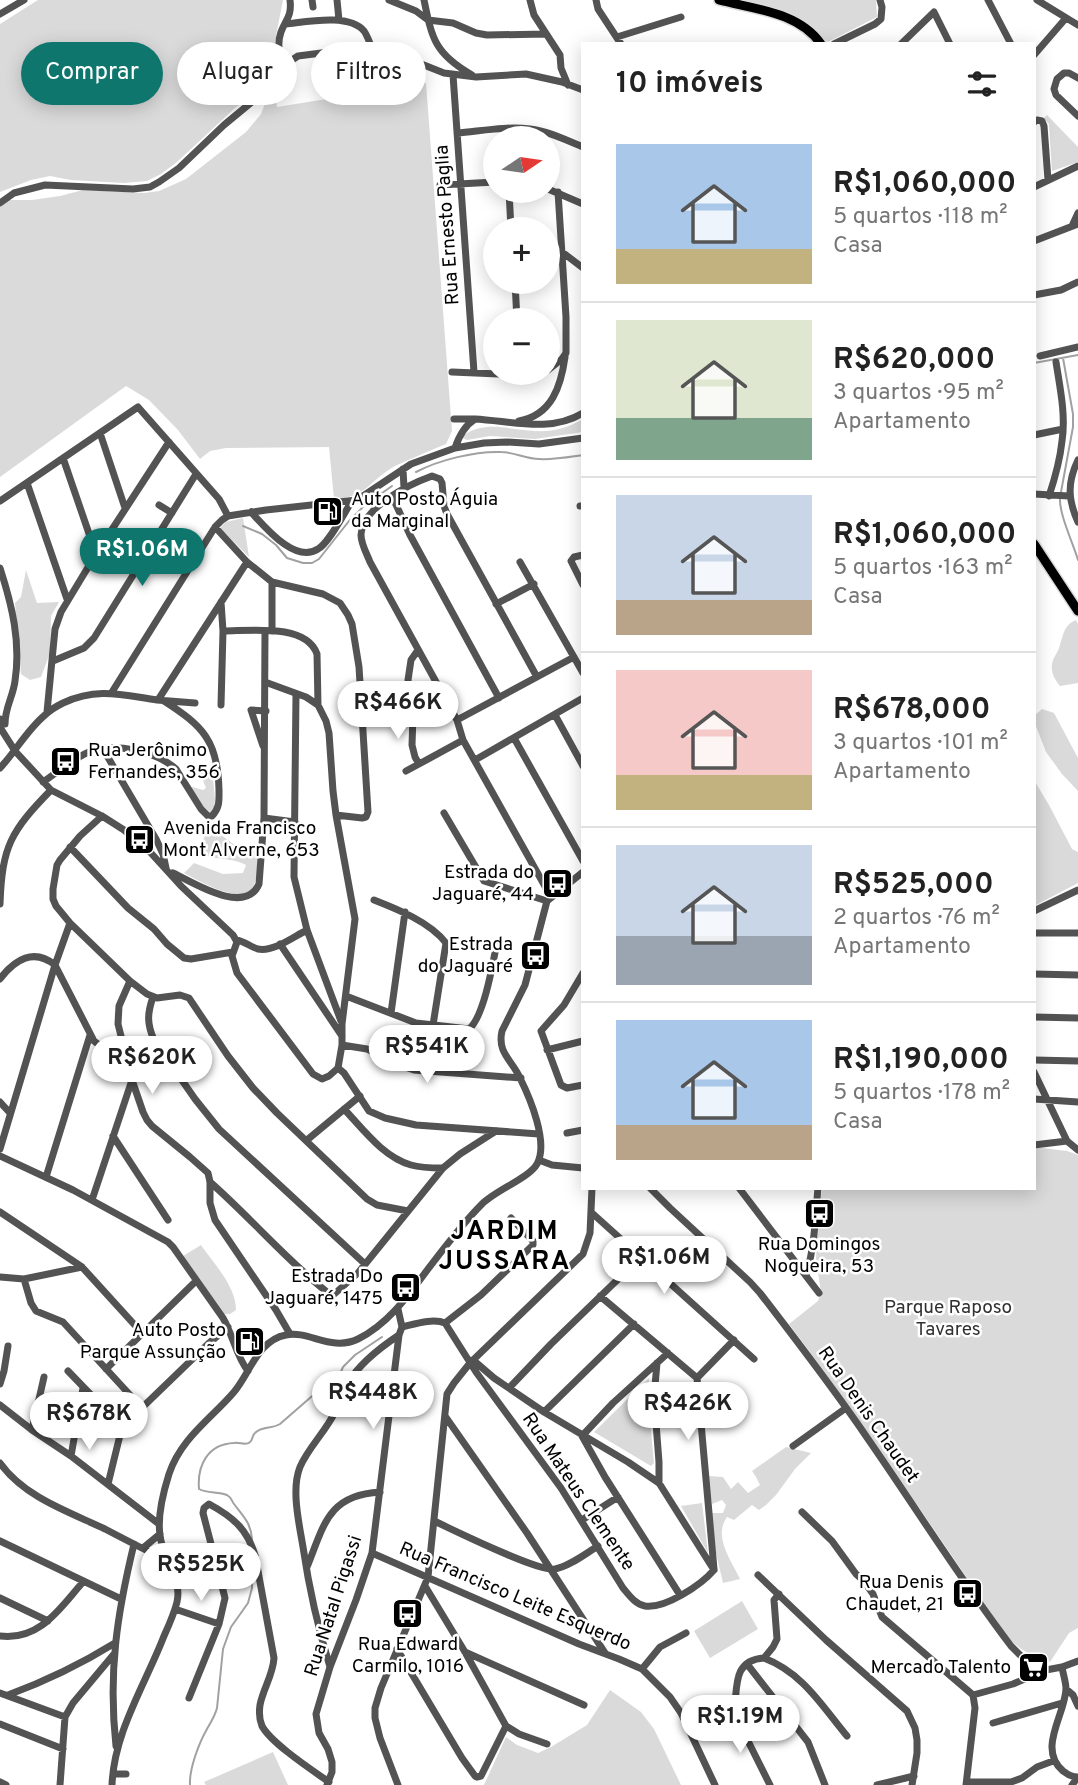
<!DOCTYPE html>
<html lang="pt">
<meta charset="utf-8">
<style>
:root{--surface:#fff;--page:#f2f2f2;--text:#222;--muted:#767676;--line:#e0e0e0;--accent:#0f766e}
body{margin:0;font-family:Overpass,sans-serif;background:var(--page);color:var(--text);height:100vh;display:flex;flex-direction:column;font-size:26px;white-space:nowrap}
*{box-sizing:border-box;margin:0}
p{font-size:23px;color:var(--muted)}
.icon{flex:none;width:38px;height:38px;fill:none;stroke:currentColor;stroke-width:2;stroke-linecap:round;stroke-linejoin:round}
.map{position:relative;flex:1;overflow:hidden}
.drawer{position:absolute;left:581px;top:42px;width:455px;height:1148px;display:flex;flex-direction:column;background:var(--surface);border-radius:0px;box-shadow:0 4px 18px #0003}
.drawer>*{flex:none}
.banner{position:absolute;left:21px;top:42px;width:455px;height:63px;display:flex;gap:14px}
.needle{width:46px;rotate:77deg}
.buttons{position:absolute;left:483px;top:126px;display:grid;gap:14px}
.buttons a{display:grid;place-items:center;width:77px;height:77px;border-radius:50%;background:var(--surface);box-shadow:0 4px 18px #0003;font-size:35px}
.price{position:absolute;translate:-50% -60px;padding:0 16px;border-radius:24px;background:#fff;color:#222;font-size:23px;line-height:46px;filter:drop-shadow(0 2px 4px #0008)}
.price::after{content:'';position:absolute;left:50%;top:42px;width:21px;height:16px;margin-left:-10px;background:inherit;clip-path:polygon(0 0,100% 0,50% 100%)}
.price.on{background:var(--accent);color:#fff}
ul{padding:0;list-style:none}
li{display:flex;align-items:center;gap:21px;height:175px;padding:0 35px}
li+li{border-top:2px solid var(--line)}
li span{display:grid;place-items:center;flex:none;width:196px;height:140px;border-radius:0px;color:#555}
li>.icon{margin-inline-start:auto}
span .icon{width:84px;height:84px;fill:#fffc;stroke-width:1}
li b{font-size:30px}
h2{display:flex;justify-content:space-between;align-items:center;height:84px;padding:0 35px;font-size:30px}
.pill{padding:0 24px;border-radius:32px;background:var(--surface);box-shadow:0 4px 18px #0003;font-size:24px;line-height:63px}
.pill.on{background:var(--accent);color:#fff}
.map>svg:first-child{display:block}
.green{fill:#dadada}
.lines{fill:none;stroke-linecap:round;stroke-linejoin:round}
.stream{stroke:#a1a1a1;stroke-width:2}
.major-casing{stroke:#dbdbdb;stroke-width:12}
.minor{stroke:#535353;stroke-width:7}
.major{stroke:#000;stroke-width:9}
.labels{text-anchor:middle;dominant-baseline:central;stroke-width:5;stroke-linejoin:round;paint-order:stroke}
.street-label{font-size:19px;fill:#000;stroke:#fff}
.poi-label{font-size:19px;fill:#000;stroke:#fff;text-anchor:end}
.park-label{font-size:19px;fill:#313131;stroke:#fff}
.district-label{font-size:26px;font-weight:bold;letter-spacing:2px;fill:#000;stroke:#fff}
</style>
<div class="map">
<svg width="1078" height="1785" viewBox="0 0 1078 1785">
<rect width="100%" height="100%" fill="#fff"/>
<path class="green" d="M38 0H283L276 36 273 55 274 65 262 84 252 96 235 108 177 162 161 174 147 181 124 183 71 180 50 176 31 180 0 192V24Z
M729 0H876L877 17 828 42 801 20Z
M273 83 277 107 426 83 452 431 446 444C429 451 412 458 395 466 369 480 367 498 334 499L329 447 226 448 210 451 200 459 178 430 149 400 126 386 0 477V207L9 200H32L60 196 83 190 144 193 159 191 186 179 246 132 261 114Z
M1047 115 1078 147V162L1052 171 1049 124 1044 118Z
M583 419V432L535 439 490 436 467 440 463 438 464 435C486 420 511 430 535 431 553 432 568 428 583 419Z
M243 518 249 557 220 528 226 522Z
M26 570 37 603 59 602 51 616 50 653 41 677 30 680 21 674 15 603 21 597Z
M1076 620 1078 624V683L1060 686C1055 680 1051 673 1052 665 1052 659 1057 654 1059 648 1063 637 1063 625 1076 620Z
M1042 709 1054 713 1078 758V791L1062 774 1046 752 1034 721V716Z
M212 766 215 800 214 810 210 812 203 806 190 788 192 787 203 790 206 788 200 773Z
M1034 780 1049 805 1072 849 1078 852V883L1036 905 1034 903Z
M210 827 236 846 257 844C257 862 260 881 248 895 225 896 205 884 184 873L194 863 223 874 243 873 246 865C229 856 213 862 197 851Z
M1034 1147 1067 1151 1078 1155V1628L1069 1633 1050 1662C1033 1657 1022 1651 1009 1639 936 1534 866 1426 789 1324L818 1301 821 1293 816 1259 819 1203 823 1188H1034Z
M201 1245C214 1264 236 1286 236 1310L230 1314H224L183 1256Z
M649 1378 648 1399 654 1463 651 1466 594 1432Z
M786 1447 811 1453 795 1469 776 1495 766 1505 759 1510 752 1505 734 1520 727 1517C713 1537 731 1560 740 1579L723 1583 716 1553 711 1513H723L726 1505 722 1500 712 1504 708 1476 723 1477 731 1489 738 1482 748 1493 760 1485 756 1477 752 1471Z
M702 1503 708 1553 681 1506Z
M742 1601 758 1629 710 1658 694 1631Z
M610 1690 641 1712 654 1729 681 1785H484L506 1737 517 1745 538 1753 551 1747 587 1725Z
M273 1752 288 1785H206L204 1782Z"/>
<g class="lines">
<path class="stream" d="M1034 363 1078 355
M416 472C439 460 475 451 501 452 514 452 526 459 539 459 553 460 569 457 583 455
M1061 492 1073 427V414L1063 358
M1060 498C1059 514 1073 543 1078 560
M243 526 262 534 276 545 287 558 303 563H312L319 559 349 521 364 506 392 486
M252 1539C251 1523 243 1516 234 1504 231 1500 232 1498 227 1495 218 1491 208 1494 199 1489 197 1465 208 1444 234 1443 239 1442 247 1446 250 1442 253 1440 252 1435 255 1433 261 1426 272 1429 280 1424L311 1397 335 1380 340 1374 343 1367 355 1355 382 1337
M190 1785C189 1769 199 1743 207 1729 211 1722 215 1716 217 1708L223 1649 231 1627 248 1603 252 1588 251 1557"/>
<defs>
<path id="major" d="M719 0C754 9 799 12 821 44
M1034 544 1078 611"/>
</defs>
<use href="#major" class="major-casing"/>
<path class="minor" d="M312 0 313 7
M337 0 339 20
M389 0 416 11 428 20 453 23 476 33 487 35 546 34
M424 0C432 39 435 54 472 75
M530 0 534 15 560 55 561 68 568 85
M596 0 598 9 621 44
M988 0 1011 44
M1037 0 1078 25
M0 14 24 0
M286 24C306 22 349 13 364 31 367 35 369 41 371 46
M617 37 681 17
M834 44 875 24 881 19 882 7 880 0
M901 44 934 12 950 44
M1034 55 1066 18
M283 66C279 55 277 43 281 32 286 19 292 16 290 0
M453 75 474 372
M1078 78 1069 73H1064L1057 79 1054 89 1056 95 1078 116
M1034 122 1037 120 1042 121 1044 126 1048 180
M457 133C481 131 506 126 530 129 548 131 566 140 583 147
M440 185 495 182
M1034 187 1078 166
M548 189 583 204
M509 191 511 229
M0 203 14 193 45 185 133 189 150 187 159 182 179 168 224 125 253 101 283 66 298 56 376 46 444 73 476 77 526 74 562 82 583 90
M1072 226 1078 213
M1034 241 1078 224
M562 252 583 268
M515 282 517 320
M1034 295 1061 290 1078 282
M1040 356 1078 347
M548 370 562 359 566 353V317L558 192
M452 372 521 375 540 373
M454 419H474
M519 421C552 415 561 386 565 357
M100 433 125 508
M1034 435 1063 429
M455 448C459 436 464 426 475 419 512 421 550 433 583 413
M63 458 96 554
M1078 460C1067 483 1068 500 1078 522
M403 469 404 488
M27 483 67 599
M1034 494 1069 496
M392 496 410 535 499 698
M1049 496C1055 478 1060 460 1062 441 1066 415 1060 388 1056 362
M0 501 138 407 219 499 228 516
M159 505 172 513
M580 506H583
M251 512C265 527 295 564 318 549 329 543 344 513 352 501
M215 527 247 562 272 582 323 594 340 603 348 615 352 624 359 667 368 812 366 817 362 818 336 815
M583 555 574 557 571 561 583 585
M520 562 583 673
M0 568C12 605 21 642 15 681 13 697 5 707 5 724
M272 582V631
M496 604 534 584
M223 631C250 631 306 623 317 654L318 705
M418 650 411 660 408 680 413 716 412 745 415 757 419 764 463 740
M53 661 84 648 94 638 196 474
M537 677 447 514 444 506 442 483 440 479 432 476C410 484 362 507 361 535 361 544 367 554 370 562L457 720 463 740 551 897
M265 682 306 697 318 705 326 721 329 733 333 791 336 815 355 919 342 1024V1045L338 1068
M112 692 215 527 222 520 228 516 266 510 357 500 411 464 455 448 484 443 507 442 539 444 583 438
M296 694 294 877 307 930 341 1021
M158 700 247 562
M221 705 223 631 221 602
M47 712 55 629 61 612 96 554 169 442
M555 715 583 766
M0 719 1 729 15 751 51 790 102 816 124 830 150 852 181 886 233 935 237 942 232 956 237 973 313 1074 322 1079 329 1076 338 1068
M457 720 574 657
M514 738 583 861
M263 746 251 710 266 711
M103 749 156 839 163 854 166 868
M475 760 583 698
M0 768C16 751 27 730 45 715 50 710 57 706 63 703 97 687 122 695 157 700 170 701 182 702 195 703
M406 771 419 764
M43 782C58 772 72 759 89 752 114 742 156 751 176 769L201 809 208 816H212C220 808 219 800 219 790 218 741 203 726 164 701
M444 813 484 881 547 901
M102 816 80 836 60 860 57 865 53 889V899L56 906 70 923 130 981 147 994 157 998 180 995 189 998 228 1056 253 1088 277 1113 367 1199 377 1205 408 1211
M264 818 295 822
M70 847 128 908 154 929 167 944 184 958 191 959 233 952
M173 873C194 883 245 916 259 884L264 818 265 631
M374 900C397 909 430 922 446 943L433 1025 428 1071
M0 904C2 846 11 831 51 790
M1034 911 1078 890
M1034 933H1078
M236 940C245 941 250 947 258 949 274 952 293 937 307 930
M280 944 342 1036
M583 973 564 1005 541 1031 561 1085 567 1088 583 1085
M1034 974 1078 975
M0 979C15 959 34 948 55 965L94 1041 103 1048 124 1050
M130 981 119 1006 118 1024 132 1080 143 1112 147 1120 152 1126 190 1157 208 1173 210 1182V1203L215 1220 276 1310 290 1334
M346 996 416 1023 469 1029C484 1017 493 963 497 942
M153 997C147 1014 147 1024 154 1040L195 1099 219 1129 365 1264
M391 1013 405 912
M1034 1017 1078 1018
M342 1045 367 1049 396 1064 414 1070 521 1078
M547 1050 583 1041
M1034 1060 1078 1061
M338 1068 344 1073 369 1111 385 1118 416 1125 539 1134
M1034 1072 1067 1141 1078 1150
M1034 1099 1078 1102
M0 1102 10 1113
M344 1109C363 1129 383 1157 411 1165 421 1168 432 1168 443 1168
M567 1133 583 1130
M113 1136 168 1220
M307 1140 360 1096
M1034 1145 1067 1141
M0 1149 55 965 70 923
M0 1156 73 1190 168 1242 173 1247 223 1318C233 1335 236 1356 248 1371
M539 1160 552 1165 583 1168
M46 1177 90 1035
M210 1182C252 1219 288 1262 332 1296L358 1273 443 1168 460 1154 496 1131
M650 1188 670 1208 750 1282 760 1293C797 1341 834 1389 868 1439 916 1508 960 1579 1011 1646L1020 1655 1046 1670
M739 1188 819 1293
M92 1200 132 1080
M0 1212 82 1267 142 1333
M592 1213 754 1359
M806 1275C815 1247 815 1218 818 1188
M0 1277 24 1279 82 1267
M24 1279 31 1303 36 1311 63 1322 142 1408
M600 1296 697 1378
M445 1323 476 1372 561 1488 623 1588C629 1595 635 1604 645 1606 665 1609 701 1585 714 1570
M445 1323 481 1295 533 1245V1241L511 1218
M402 1327C415 1324 433 1318 445 1323
M668 1353 613 1403 582 1436 605 1477 680 1595
M473 1360 494 1378 544 1412 628 1462 659 1483 714 1570
M657 1363 654 1397 659 1462V1483
M106 1369 196 1281
M68 1371 122 1427
M0 1384 4 1371 8 1346
M509 1388 551 1344 641 1257
M0 1405 32 1430 71 1456 159 1524
M544 1412 634 1324
M445 1416 527 1533 605 1653
M32 1430 44 1377
M793 1446 846 1408
M71 1456 83 1388
M0 1463C24 1497 69 1512 105 1529 126 1540 147 1551 168 1561
M108 1484 122 1427 208 1344 228 1327
M802 1512 832 1541 856 1574 863 1580 873 1594 882 1617 973 1695 975 1708 966 1785
M582 1520 618 1497
M434 1521C456 1531 538 1572 555 1569 570 1566 585 1554 598 1546
M0 1541 121 1599
M143 1548 160 1534
M372 1553 579 1644 619 1659 642 1669 670 1697 681 1713 715 1785
M307 1567C324 1525 328 1495 380 1492
M714 1569 697 1378 734 1340
M758 1575 826 1640 907 1711 915 1728 917 1740V1753L912 1785
M425 1586 465 1652 506 1726 519 1734 547 1744
M0 1598 48 1621
M175 1609 219 1624
M0 1636C40 1641 60 1608 83 1582
M397 1649 462 1758 475 1776 477 1777 481 1776 506 1726
M465 1652 584 1705
M764 1658C803 1673 822 1706 847 1736
M747 1664 808 1742 825 1785
M330 1667C318 1628 309 1588 303 1547 299 1523 291 1489 300 1467 308 1448 326 1431 335 1412 340 1403 343 1392 348 1383 359 1364 381 1347 399 1335
M1062 1667C1063 1674 1066 1682 1066 1689 1065 1715 1037 1749 1063 1771 1068 1775 1072 1777 1078 1777L1072 1785
M642 1669 660 1647 686 1633
M1066 1689 1073 1695 1078 1706
M0 1693 65 1717 73 1703 114 1654
M8 1695C46 1681 81 1664 115 1643
M973 1695 1013 1684 1046 1670 1062 1667 1078 1661
M189 1698 219 1624 225 1598 203 1513 204 1508 209 1504C233 1517 247 1529 255 1555L274 1658C273 1675 263 1689 260 1705 259 1712 259 1719 262 1726 271 1743 312 1770 329 1782
M681 1713C699 1717 718 1726 734 1713 738 1690 731 1660 764 1658L773 1647 777 1639 774 1600 779 1594
M734 1713 770 1785
M993 1723 1062 1703
M0 1724 63 1749
M116 1746C108 1673 117 1614 134 1544
M113 1774H126
M0 1782 6 1785
M967 1782H1011L1022 1778 1037 1767 1053 1761
M60 1785 65 1717
M112 1785C114 1732 145 1685 164 1636 169 1625 174 1614 177 1602 182 1580 166 1561 161 1541 156 1521 163 1493 169 1474 181 1438 211 1419 234 1392 250 1373 258 1340 286 1335 309 1330 331 1352 358 1339 388 1324 408 1296 428 1269 445 1247 462 1224 482 1204 496 1190 529 1178 537 1164 549 1143 530 1098 520 1078 512 1060 497 1053 502 1031L525 985 547 901 583 872
M327 1785 332 1772V1762L328 1749 319 1733 316 1714 330 1667 356 1600 372 1553 399 1335 402 1327 398 1309
M398 1785 380 1738 375 1718V1708L381 1688 428 1577 447 1394 454 1383 470 1363 583 1254 590 1233 592 1188
M877 1785 914 1776"/>
<use href="#major" class="major"/>
</g>
<defs>
<symbol id="fuel-square" viewBox="-11 -11 22 22"><rect x="-9" y="-9" width="18" height="18" rx="4" fill="#000" stroke="#fff"/><path d="M-5.5-6h7V0h2V4h1.3V-2.5L3-4.5l.8-.8L6-3V5H2.5V1h-1V6h-7ZM-4.2-4.7v3.2H.2V-4.7Z" fill="#fff"/></symbol>
<symbol id="bus-square" viewBox="-11 -11 22 22"><rect x="-9" y="-9" width="18" height="18" rx="4" fill="#000" stroke="#fff"/><path d="M-5-6H5V4H4V6H2V4H-2V6H-4V4H-5ZM-3.5-4V0h7V-4ZM-3.5 1.2v1.5H-2V1.2ZM2 1.2v1.5H3.5V1.2Z" fill="#fff"/></symbol>
<symbol id="supermarket-square" viewBox="-11 -11 22 22"><rect x="-9" y="-9" width="18" height="18" rx="4" fill="#000" stroke="#fff"/><path d="M-6-5.5h2.5l.6 2H6L4.5 2H-2.5L-4.4-4H-6ZM-1.5 3.2a1.3 1.3 0 1 0 .1 0ZM3 3.2a1.3 1.3 0 1 0 .1 0Z" fill="#fff"/></symbol>
</defs>
<g fill-rule="evenodd">
<use href="#fuel-square" x="310" y="494" width="35" height="35"/>
<use href="#bus-square" x="48" y="744" width="35" height="35"/>
<use href="#bus-square" x="122" y="822" width="35" height="35"/>
<use href="#bus-square" x="540" y="866" width="35" height="35"/>
<use href="#bus-square" x="518" y="938" width="35" height="35"/>
<use href="#bus-square" x="802" y="1196" width="35" height="35"/>
<use href="#bus-square" x="388" y="1270" width="35" height="35"/>
<use href="#fuel-square" x="232" y="1324" width="35" height="35"/>
<use href="#bus-square" x="950" y="1576" width="35" height="35"/>
<use href="#bus-square" x="390" y="1596" width="35" height="35"/>
<use href="#supermarket-square" x="1016" y="1650" width="35" height="35"/>
</g>
<g class="labels">
<g class="street-label">
<text transform="translate(448 225) rotate(-94)">Rua Ernesto Paglia</text>
<text transform="translate(868 1415) rotate(55)">Rua Denis Chaudet</text>
<text transform="translate(578 1492) rotate(56)">Rua Mateus Clemente</text>
<text transform="translate(515 1597) rotate(23)">Rua Francisco Leite Esquerdo</text>
<text transform="translate(334 1606) rotate(-72)">Rua Natal Pigassi</text>
</g>
<g class="poi-label">
<text x="351" y="500" text-anchor="start">Auto Posto Águia<tspan x="351" dy="22">da Marginal</tspan></text>
<text x="88" y="751" text-anchor="start">Rua Jerônimo<tspan x="88" dy="22">Fernandes, 356</tspan></text>
<text x="163" y="829" text-anchor="start">Avenida Francisco<tspan x="163" dy="22">Mont Alverne, 653</tspan></text>
<text x="534" y="873">Estrada do<tspan x="534" dy="22">Jaguaré, 44</tspan></text>
<text x="513" y="945">Estrada<tspan x="513" dy="22">do Jaguaré</tspan></text>
<text x="819" y="1245" text-anchor="middle">Rua Domingos<tspan x="819" dy="22">Nogueira, 53</tspan></text>
<text x="383" y="1277">Estrada Do<tspan x="383" dy="22">Jaguaré, 1475</tspan></text>
<text x="226" y="1331">Auto Posto<tspan x="226" dy="22">Parque Assunção</tspan></text>
<text x="944" y="1583">Rua Denis<tspan x="944" dy="22">Chaudet, 21</tspan></text>
<text x="408" y="1645" text-anchor="middle">Rua Edward<tspan x="408" dy="22">Carmilo, 1016</tspan></text>
<text x="1011" y="1668">Mercado Talento</text>
</g>
<g class="park-label">
<text x="948" y="1308">Parque Raposo<tspan x="948" dy="22">Tavares</tspan></text>
</g>
<g class="district-label">
<text x="505" y="1232">JARDIM<tspan x="505" dy="30">JUSSARA</tspan></text>
</g>
</g>
</svg>
<div class="buttons">
<a><svg class="needle" viewBox="-14 -14 28 28"><path d="M0-13l5 13h-10z" fill="#e53935"/><path d="M0 13l5-13h-10z" fill="#767676"/></svg></a>
<a>+</a>
<a>−</a>
</div>
<b class="price on" style="left:142px;top:588px">R$1.06M</b>
<b class="price" style="left:398px;top:741px">R$466K</b>
<b class="price" style="left:427px;top:1085px">R$541K</b>
<b class="price" style="left:152px;top:1096px">R$620K</b>
<b class="price" style="left:664px;top:1296px">R$1.06M</b>
<b class="price" style="left:373px;top:1431px">R$448K</b>
<b class="price" style="left:688px;top:1442px">R$426K</b>
<b class="price" style="left:89px;top:1452px">R$678K</b>
<b class="price" style="left:201px;top:1603px">R$525K</b>
<b class="price" style="left:740px;top:1755px">R$1.19M</b>
<div class="banner">
<a class="pill on">Comprar</a>
<a class="pill">Alugar</a>
<a class="pill">Filtros</a>
</div>
<section class="drawer">
<h2>10 imóveis<svg class="icon" aria-label="filters" viewBox="0 0 24 24"><path d="M4 7h16M4 17h16"/><circle cx="9" cy="7" r="2"/><circle cx="15" cy="17" r="2"/></svg></h2>
<ul>
<li><span style="background:linear-gradient(#a9c7e8 75%,#c2b280 0)"><svg class="icon" aria-label="home" viewBox="0 0 24 24"><path d="M3 11l9-7 9 7M6 9v11h12V9"/></svg></span><div><b>R$1,060,000</b><p>5 quartos · 118 m²</p><p>Casa</p></div></li>
<li><span style="background:linear-gradient(#dfe7d0 70%,#7fa58c 0)"><svg class="icon" aria-label="home" viewBox="0 0 24 24"><path d="M3 11l9-7 9 7M6 9v11h12V9"/></svg></span><div><b>R$620,000</b><p>3 quartos · 95 m²</p><p>Apartamento</p></div></li>
<li><span style="background:linear-gradient(#c9d6e8 75%,#b9a48a 0)"><svg class="icon" aria-label="home" viewBox="0 0 24 24"><path d="M3 11l9-7 9 7M6 9v11h12V9"/></svg></span><div><b>R$1,060,000</b><p>5 quartos · 163 m²</p><p>Casa</p></div></li>
<li><span style="background:linear-gradient(#f6c9c9 75%,#c2b280 0)"><svg class="icon" aria-label="home" viewBox="0 0 24 24"><path d="M3 11l9-7 9 7M6 9v11h12V9"/></svg></span><div><b>R$678,000</b><p>3 quartos · 101 m²</p><p>Apartamento</p></div></li>
<li><span style="background:linear-gradient(#c9d6e8 65%,#9aa5b1 0)"><svg class="icon" aria-label="home" viewBox="0 0 24 24"><path d="M3 11l9-7 9 7M6 9v11h12V9"/></svg></span><div><b>R$525,000</b><p>2 quartos · 76 m²</p><p>Apartamento</p></div></li>
<li><span style="background:linear-gradient(#a9c7e8 75%,#b9a48a 0)"><svg class="icon" aria-label="home" viewBox="0 0 24 24"><path d="M3 11l9-7 9 7M6 9v11h12V9"/></svg></span><div><b>R$1,190,000</b><p>5 quartos · 178 m²</p><p>Casa</p></div></li>
</ul>
</section>
</div>
